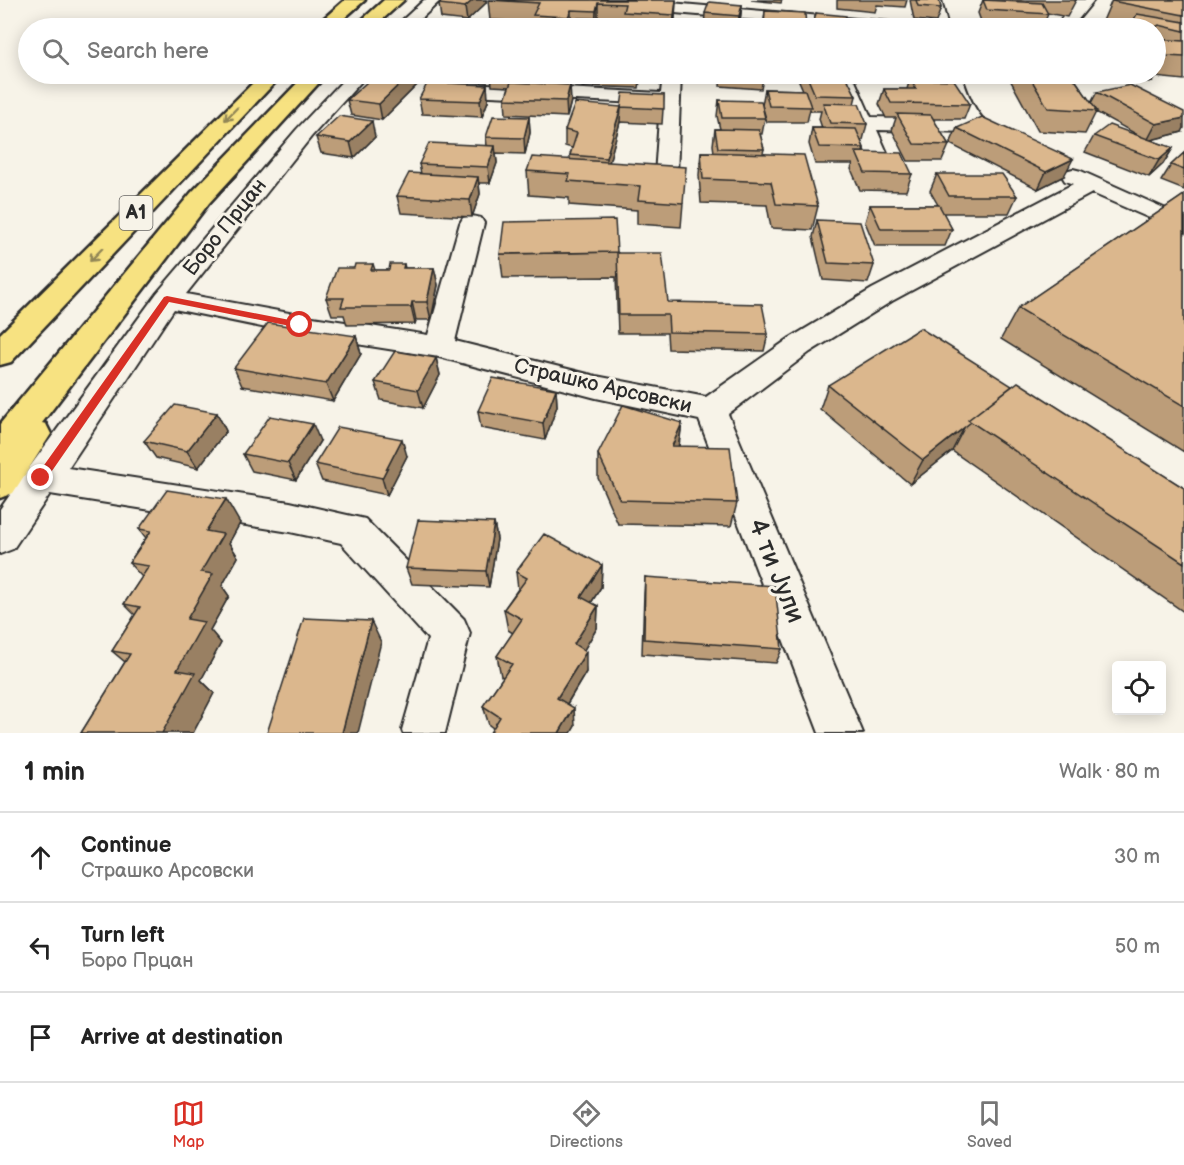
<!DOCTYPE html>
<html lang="en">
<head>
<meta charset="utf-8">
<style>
  :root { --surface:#fff; --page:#f2f2f2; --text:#222; --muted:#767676; --line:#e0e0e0; --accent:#d93025 }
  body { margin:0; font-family:"Balsamiq Sans",sans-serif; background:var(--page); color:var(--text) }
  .controls { position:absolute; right:18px; bottom:18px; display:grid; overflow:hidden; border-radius:6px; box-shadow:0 3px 15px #0003 }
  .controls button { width:54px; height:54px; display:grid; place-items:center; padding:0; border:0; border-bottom:2px solid var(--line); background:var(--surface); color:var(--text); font:30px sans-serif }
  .stop { position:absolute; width:18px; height:18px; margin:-14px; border:4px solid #d93025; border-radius:50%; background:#fff }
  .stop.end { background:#d93025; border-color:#fff; box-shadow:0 2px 6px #0008 }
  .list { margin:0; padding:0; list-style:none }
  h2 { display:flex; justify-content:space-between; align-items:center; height:78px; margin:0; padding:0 24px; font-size:26px }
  h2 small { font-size:20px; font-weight:400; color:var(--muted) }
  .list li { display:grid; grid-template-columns:39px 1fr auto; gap:18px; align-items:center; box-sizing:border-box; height:90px; padding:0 24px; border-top:2px solid var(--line) }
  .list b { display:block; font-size:22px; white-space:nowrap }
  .list p { margin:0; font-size:20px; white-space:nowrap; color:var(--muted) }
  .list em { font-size:20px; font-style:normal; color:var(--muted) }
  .icon { flex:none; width:33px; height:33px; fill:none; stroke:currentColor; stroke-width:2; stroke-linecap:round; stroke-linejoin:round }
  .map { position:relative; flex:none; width:1184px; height:733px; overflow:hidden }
  .search { position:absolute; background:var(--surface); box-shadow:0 3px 15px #0003; left:18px; right:18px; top:18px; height:66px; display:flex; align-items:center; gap:15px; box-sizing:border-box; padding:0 21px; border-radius:33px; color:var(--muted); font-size:22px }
  .sheet { height:348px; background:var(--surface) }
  nav { display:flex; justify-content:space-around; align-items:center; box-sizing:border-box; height:84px; border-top:2px solid var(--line); background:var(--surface); font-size:16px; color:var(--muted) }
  nav a { display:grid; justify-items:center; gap:3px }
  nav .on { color:var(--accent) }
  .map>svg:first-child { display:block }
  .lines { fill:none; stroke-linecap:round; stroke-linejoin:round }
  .minor-casing { stroke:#2b2b2b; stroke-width:4 }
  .motorway-casing { stroke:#2b2b2b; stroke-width:5 }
  .minor { fill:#f7f3e8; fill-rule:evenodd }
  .motorway { fill:#f7e281; fill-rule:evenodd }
  .wall { fill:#bc9d79; stroke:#2b2b2b; stroke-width:1.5 }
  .shaded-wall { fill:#998063; stroke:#2b2b2b; stroke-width:1.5 }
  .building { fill:#dbb78d; stroke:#2b2b2b; stroke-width:1.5 }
  .oneway { stroke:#918656 }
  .route { fill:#d93025 }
  .labels { text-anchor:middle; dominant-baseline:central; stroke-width:6; stroke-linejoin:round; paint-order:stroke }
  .shield { fill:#f7f3e8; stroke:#686764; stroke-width:1.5 }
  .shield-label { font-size:20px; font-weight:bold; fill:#2b2b2b }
  .street-label { font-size:21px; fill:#2b2b2b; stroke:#f7f3e8 }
  .near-street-label { font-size:26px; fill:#2b2b2b; stroke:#f7f3e8 }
</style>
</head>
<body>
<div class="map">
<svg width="1184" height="733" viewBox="0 0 1184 733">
  <rect width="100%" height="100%" fill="#f7f3e8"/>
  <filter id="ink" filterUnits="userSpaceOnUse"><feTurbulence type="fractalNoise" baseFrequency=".0167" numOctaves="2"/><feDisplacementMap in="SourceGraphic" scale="12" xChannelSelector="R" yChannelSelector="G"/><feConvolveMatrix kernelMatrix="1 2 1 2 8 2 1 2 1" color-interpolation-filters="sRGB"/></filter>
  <g filter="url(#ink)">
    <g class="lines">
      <g class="minor-casing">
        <path id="minor" d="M424,0H441L411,28H394Z
          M573,0H636L902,23L908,24L910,28H850L581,5Z
          M925,0H941L948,28H932Z
          M1077,0H1094L1071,28H1054Z
          M349,74H368L311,137L186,294L300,315L428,335L460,223L463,218L472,216L481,218L484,223L455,341L596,376L706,397L790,338L872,289L1073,184L1065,181L1062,176L1065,171L1073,169L1081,171L1184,217V233L1092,193L892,301L810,352L728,414L863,733H819L699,420L596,398L439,357L300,335L174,309L68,468L290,502L365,519L464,619L470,633L445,733H403L402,730L428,639L341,543L290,532L50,494L13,549L0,554V509L29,468L157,293L297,129Z
          M663,74H681L677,175L674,180L666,182L658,180L655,175L660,104L448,94L441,92L438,88L441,84L448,82L661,93Z
          M834,74H852L871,117L961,119L950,98L943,74H961C968,94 974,114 992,127C1000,133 1010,136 1016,144L1013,149L1005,150L997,149L973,132L877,130L889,157L886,162L878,164L870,162Z"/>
      </g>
      <g class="motorway-casing">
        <path id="motorway" d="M345,0H365L333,28H313Z
          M384,0H404L373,28H353Z
          M262,74H283L11,362L0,365V334Z
          M306,74H327L209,203L42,423L46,424L51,434L13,493L0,498V424L191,193Z"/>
      </g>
      <use href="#minor" class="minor"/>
      <use href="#motorway" class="motorway"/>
    </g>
    <path class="wall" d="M443,0H486V3L467,21L441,18L439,4Z
      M488,0H676L674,28H533V22L490,20Z
      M751,0H782L781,3Z
      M837,0H907L905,7L877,5L875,12L837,8Z
      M910,0H939L941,8L936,22L914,20Z
      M983,0H1076L1067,17L1047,13L1048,14L1042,28L982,24L978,13Z
      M1112,0H1184V80L1155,77L1152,82L1120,80L1116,74H1155V28H1129L1130,27L1103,21Z
      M742,5L740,22L750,24L749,28H704L705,13Z
      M765,11L806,28H763Z
      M816,13L844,28H812Z
      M491,74H565L563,85L571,101L567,117L506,114L505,99L509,87L492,86Z
      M582,74H641L639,88L582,86Z
      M721,74H764L761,89L720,86Z
      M796,74H845L856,96L854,104L867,124L863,140H861L864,148L863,152L912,174L906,191L860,190L851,169L853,164H815L809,144L812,128H822L819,119L821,111H811L810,109L807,122H767L762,105L765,89L803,90Z
      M1007,74H1080L1079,76L1072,75L1091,103L1097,92L1182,132L1150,140L1173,148L1163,164L1149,177L1085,152L1094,136L1138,135L1096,112L1085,134L1038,131Z
      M424,78L382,120L351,115L347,100Z
      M910,79L970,104L964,119H933L949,145L942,161H908L892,130L896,118H886L879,104L884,89H907Z
      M487,85L488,101L482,117L422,114L419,99Z
      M664,95L662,124L620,122L609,162L683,203L681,227L637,224V210L569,205V198L529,195L527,171L570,159V155L572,148L565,146V130L621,107Z
      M719,100L765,118L762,134H760L764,149L763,153L818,206L812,230L771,228L767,205L701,203L699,175L701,152H714L713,145L715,129H720L717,116Z
      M529,117L530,133L525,154L496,153L497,163L490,183H479L480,194L472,217L401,213L397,196L421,174L419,164L487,146L486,137Z
      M957,128L1064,176L1038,189L950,144Z
      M316,137H375L354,158L321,153Z
      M1184,153V190L1161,181L1171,165Z
      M937,174L1017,196L1009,213H943L952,229L945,246H875L865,222L870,205H938L930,191Z
      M1184,195V452L1001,339L1018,308Z
      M817,220L874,265L868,283L823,280L813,237Z
      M617,252L668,302L768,334L764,351L668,349L667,333H618L616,277L503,278L500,254Z
      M373,264L375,270H389L404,264L405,268H434L438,285L431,320H416L415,324L347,325L344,315H332L326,298L354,268Z
      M356,336L361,354L333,401L242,386L234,368Z
      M436,358L440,375L423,408L381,400L375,382Z
      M828,385L1012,386L1184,488V612L952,451L910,484L820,409Z
      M556,389L557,406L545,440L481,428L478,411Z
      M217,413L226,431L198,468L156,458L144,441Z
      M682,423L679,446L737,503L731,526L618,524L598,478V454Z
      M320,441L296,480L252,471L243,454Z
      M407,456L387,495L322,481L315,464Z
      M240,523L229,543L238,557L222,586L229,596L210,630L221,643L201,680L214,693L193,733H81L125,662L112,651L135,615L124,604L142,577L129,563L146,538L139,529Z
      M494,523L497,539L489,587L412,584L406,568Z
      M602,565L601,587L591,603L598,606L597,628L583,651L586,672L567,704L575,726L571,733H490L493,728L489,725L483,706L503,677L501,676L497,656L513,633L508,630L504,609L518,589L516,572Z
      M645,577L782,649L776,663L642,654L644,593Z"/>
    <path class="shaded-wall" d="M473,0H486V3L467,21L465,7Z
      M676,0L675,19L673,28L674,15Z
      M598,3V23L595,28L596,11Z
      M742,5L740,20L738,28L739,16Z
      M571,10V28H568V17Z
      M410,74H423L424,78L382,120L379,104Z
      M561,74H565L562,88Z
      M487,85L488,101L482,117L480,101Z
      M570,85L571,101L567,117L566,101Z
      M621,107L620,122L606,174V158Z
      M529,117L530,133L525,154L524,138Z
      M1184,118V128L1182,132L1147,141L1156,124Z
      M372,121L375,137L354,158L350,142Z
      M495,146L497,163L490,183L488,167Z
      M1173,148L1163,164L1149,177L1159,160Z
      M1073,159L1064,176L1038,189L1046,172Z
      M478,177L480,194L472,217L470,200Z
      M434,268L438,285L431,320L427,302Z
      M412,302L416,320L415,324L411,307Z
      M356,336L361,354L333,401L326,384Z
      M436,358L440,375L423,408L418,390Z
      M556,389L557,406L545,440L543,423Z
      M217,413L226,431L198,468L187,451Z
      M682,423L678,448L672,446Z
      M313,424L320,441L296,480L288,463Z
      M964,428L952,451L910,484L923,460Z
      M402,439L407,456L387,495L382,478Z
      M226,499L240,523L229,543L238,557L222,586L229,596L210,630L221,643L201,680L214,693L193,733H162L177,670L187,619L201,572L206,531Z
      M494,523L497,539L489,587L486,571Z
      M602,565L601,587L581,619V597Z
      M598,606L597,628L575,665L574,644Z
      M371,621L381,642L358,733H342Z
      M586,652V672L559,717L557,698Z
      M574,708L575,726L571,733H559Z"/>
    <path class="building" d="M443,0H473L465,7L439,4Z
      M489,0H676L674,15L623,12L625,4L598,3L596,11L571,10L568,17L533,15L539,3Z
      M916,0H939L941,8L918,6Z
      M983,0L1042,3L1048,14L987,10Z
      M1113,0H1184V15L1112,1Z
      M709,2L742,5L739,16L705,13Z
      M765,11L805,13L806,28H764Z
      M816,13L846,16L844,28L813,26Z
      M1137,14L1184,22V31L1159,25L1154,28H1141L1130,26Z
      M578,18L625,19L623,28H533L534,25L575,26Z
      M866,19L897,22V28H865Z
      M720,20L750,23L748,28H716Z
      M478,22L506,26L504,28H472Z
      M428,26L448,28H425Z
      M1157,39L1184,41V57L1167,56Z
      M1155,61L1160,67H1155Z
      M376,74H410L379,104L347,100Z
      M806,74H845L856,96L815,95Z
      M1028,74H1071L1097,111L1048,108Z
      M910,79L954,80L970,104L891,103L884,89H916Z
      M428,82L487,85L480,101L419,99Z
      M511,82L570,85L566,101L505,99Z
      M1130,85L1184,112V118L1156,124L1097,92Z
      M765,89L805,90L811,107L769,106Z
      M623,93L664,95V109L621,107L606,158L570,155L577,133L565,130L575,103L621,107Z
      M719,100L761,101L765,118H722Z
      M823,103L859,104L867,124L830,123Z
      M897,114L931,115L949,145L914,144Z
      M339,116L372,121L350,142L316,137Z
      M493,116L529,117L524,138L486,137Z
      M982,117L1073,159L1046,172L957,128Z
      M1109,125L1173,148L1159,160L1094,136Z
      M812,128L856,129L864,148L819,147Z
      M715,129L759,130L764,149L718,148Z
      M429,143L495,146L488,167L419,164Z
      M701,152L804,155L818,206L776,204L771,182L703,179Z
      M856,152L902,153L912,174L865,173Z
      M1184,153V170L1171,165Z
      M532,157L686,167L683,203L638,200L640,186L568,181L570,174L527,171Z
      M409,173L478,177L470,200L397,196Z
      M937,174H1002L1017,196H949Z
      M1184,195V406L1018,308Z
      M870,205H939L952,229H881Z
      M615,220L617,252L500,254L504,222Z
      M817,220L860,222L874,265L828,263Z
      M617,253H662L668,302L762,304L768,334L669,332L668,315H619Z
      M355,264H373L371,270H389L390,264H404L403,268H434L427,302H412L411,307H341L344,298H326L337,268H354Z
      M268,323L356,336L326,384L234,368Z
      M920,328L1012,386L968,420L971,422L923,460L828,385Z
      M395,351L436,358L418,390L375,382Z
      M493,378L556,389L543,423L478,411Z
      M1018,382L1184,488V563L968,420Z
      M175,405L217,413L187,451L144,441Z
      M623,405L682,423L672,446L730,447L737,503L620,500L598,454Z
      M270,416L313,424L288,463L243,454Z
      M338,427L402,439L382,478L315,464Z
      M167,490L226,499L206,531L223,534L201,572L213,574L187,619L204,622L177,670L195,673L162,733H81L130,654L112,651L140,607L124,604L149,566L129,563L151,531L139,529Z
      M418,520L494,523L486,571L406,568Z
      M544,534L602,565L581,597L598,606L574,644L586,652L557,698L574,708L559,733H490L500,717L483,706L512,664L497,656L522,619L504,609L527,578L516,572Z
      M645,577L775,586L782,649L644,639Z
      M304,618L371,621L342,733H267Z"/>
    <defs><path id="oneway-shaft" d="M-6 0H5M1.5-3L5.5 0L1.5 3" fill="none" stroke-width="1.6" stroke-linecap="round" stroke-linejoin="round" transform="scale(1.5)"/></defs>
    <g class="oneway">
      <use href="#oneway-shaft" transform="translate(231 114) rotate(134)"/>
      <use href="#oneway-shaft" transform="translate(96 255) rotate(134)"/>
    </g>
  </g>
  <path class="route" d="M167,296L300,322L305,325L300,328L169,302L45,481H37V475L164,297Z"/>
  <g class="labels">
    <rect class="shield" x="119.5" y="196" width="33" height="34" rx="4.5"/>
    <g class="shield-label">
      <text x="136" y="213">A1</text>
    </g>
    <g class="street-label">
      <text transform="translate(225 227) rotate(-51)">Боро Прцан</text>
      <text transform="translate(603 386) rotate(13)">Страшко Арсовски</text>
    </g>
    <g class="near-street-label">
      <text transform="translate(776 571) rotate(68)">4 ти Јули</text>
    </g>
  </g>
</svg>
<div class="controls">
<button><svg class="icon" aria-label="locate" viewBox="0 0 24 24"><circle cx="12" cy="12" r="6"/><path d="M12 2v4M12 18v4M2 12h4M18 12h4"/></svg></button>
</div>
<div class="stop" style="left:300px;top:325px"></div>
<div class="stop end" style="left:41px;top:478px"></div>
<div class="search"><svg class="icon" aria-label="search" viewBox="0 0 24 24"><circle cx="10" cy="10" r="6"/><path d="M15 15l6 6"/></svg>Search here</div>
</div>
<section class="sheet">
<h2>1 min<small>Walk · 80 m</small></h2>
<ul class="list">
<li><svg class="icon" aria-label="ahead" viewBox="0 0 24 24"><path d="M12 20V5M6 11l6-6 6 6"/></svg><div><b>Continue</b><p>Страшко Арсовски</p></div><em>30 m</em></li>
<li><svg class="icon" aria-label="left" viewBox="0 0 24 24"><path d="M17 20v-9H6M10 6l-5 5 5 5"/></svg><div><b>Turn left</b><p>Боро Прцан</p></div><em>50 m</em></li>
<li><svg class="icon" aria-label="arrive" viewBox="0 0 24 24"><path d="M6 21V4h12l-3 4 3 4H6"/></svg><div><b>Arrive at destination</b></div></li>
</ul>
</section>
<nav>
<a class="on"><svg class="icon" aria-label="map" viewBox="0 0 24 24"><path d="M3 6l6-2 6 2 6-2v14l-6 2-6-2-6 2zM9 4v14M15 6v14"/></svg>Map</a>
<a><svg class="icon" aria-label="directions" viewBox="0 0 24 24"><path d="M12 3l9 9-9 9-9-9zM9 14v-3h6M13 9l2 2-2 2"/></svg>Directions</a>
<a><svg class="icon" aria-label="saved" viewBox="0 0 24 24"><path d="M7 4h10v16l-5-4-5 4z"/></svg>Saved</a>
</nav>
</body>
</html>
